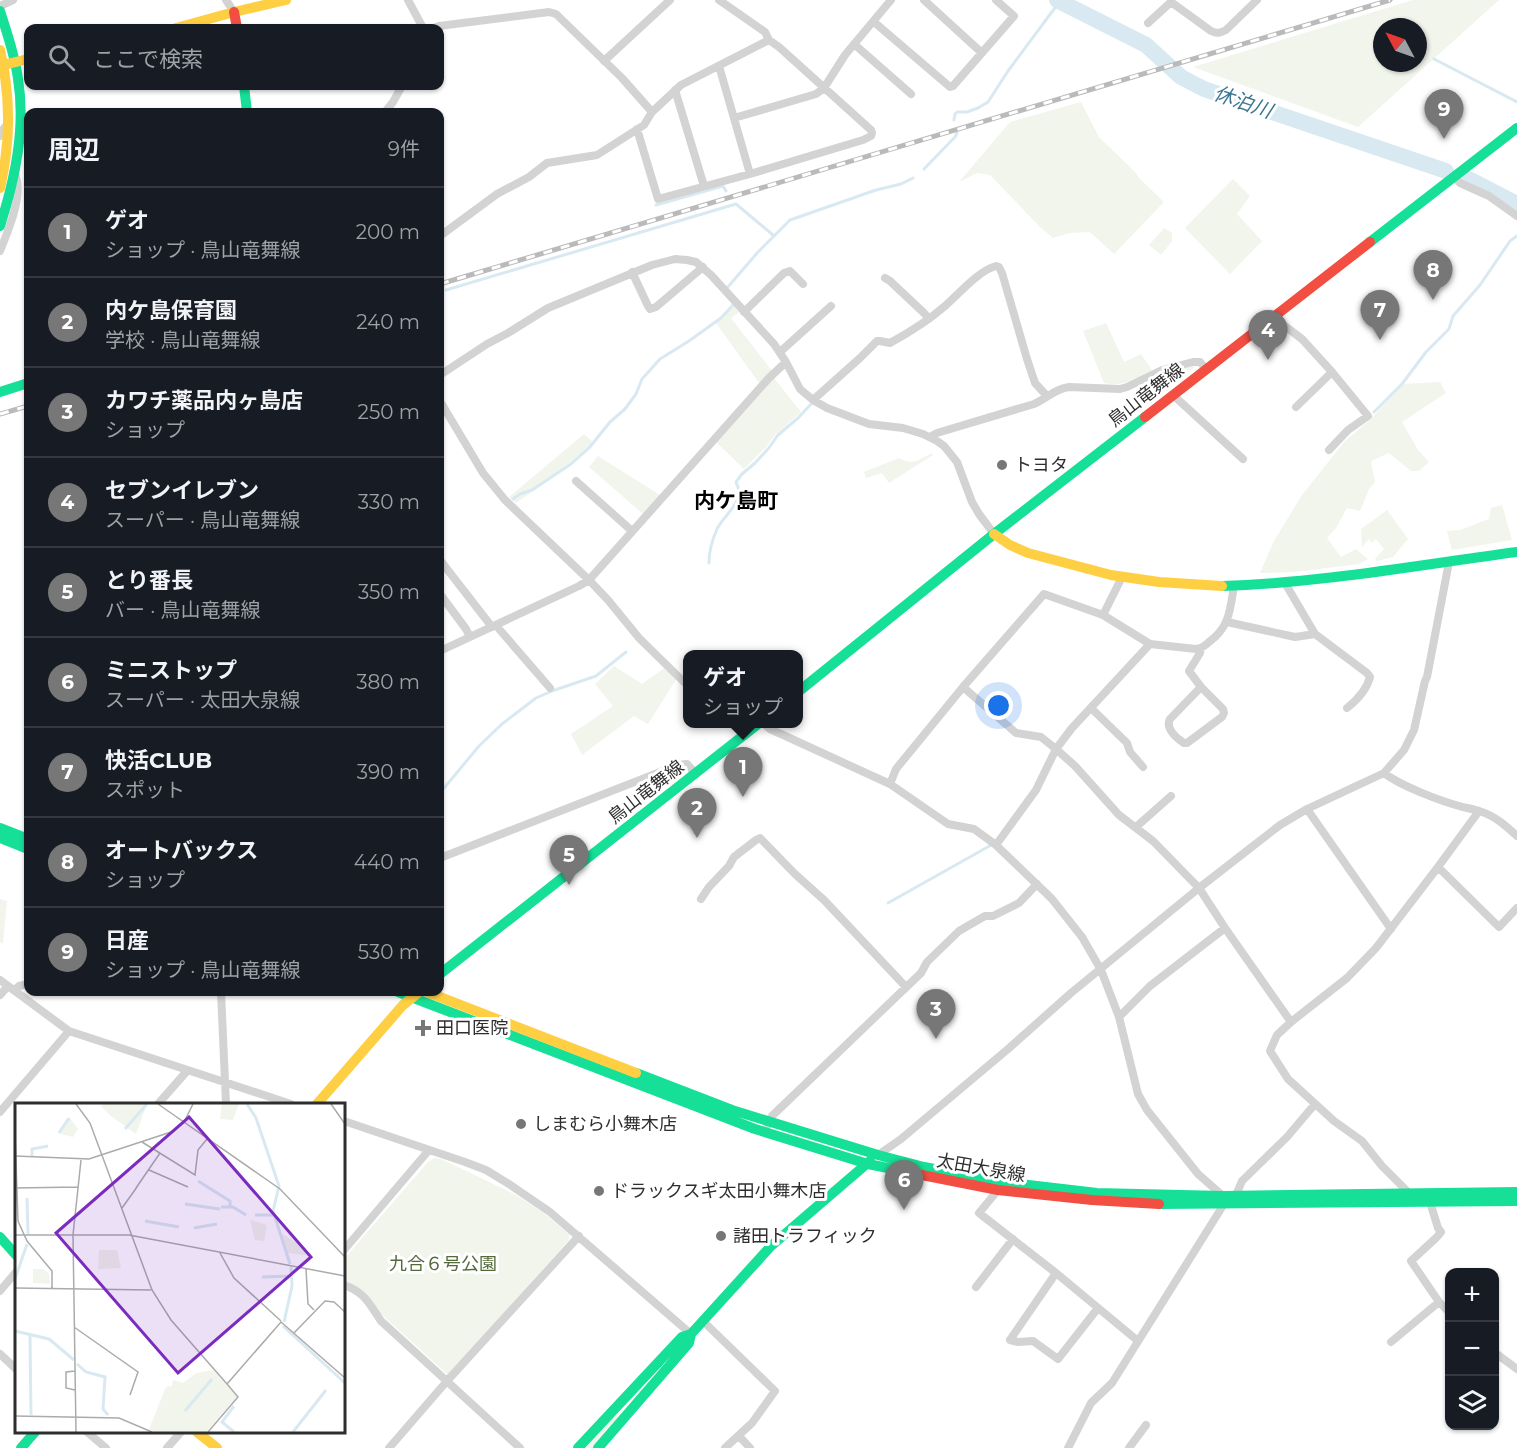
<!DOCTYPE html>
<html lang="ja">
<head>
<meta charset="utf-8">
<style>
  :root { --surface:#171b24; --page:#242831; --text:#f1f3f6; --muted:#9ea1a6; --line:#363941; --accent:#777 }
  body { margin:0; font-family:Montserrat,"Noto Sans JP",sans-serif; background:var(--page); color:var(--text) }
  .controls { position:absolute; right:18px; bottom:18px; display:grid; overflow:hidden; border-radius:12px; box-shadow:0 2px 4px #0004 }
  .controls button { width:54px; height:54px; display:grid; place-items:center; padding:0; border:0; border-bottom:2px solid var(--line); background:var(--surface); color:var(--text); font:30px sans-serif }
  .compass { position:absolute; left:1373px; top:18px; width:54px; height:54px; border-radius:50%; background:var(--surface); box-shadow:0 2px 4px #0004; rotate:311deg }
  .you { position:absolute; left:999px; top:706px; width:21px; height:21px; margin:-15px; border:4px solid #fff; border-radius:50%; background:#1a73e8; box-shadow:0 0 0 9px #1a73e833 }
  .badge { display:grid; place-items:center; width:39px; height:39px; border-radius:50%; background:var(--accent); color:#fff; font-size:20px; font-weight:700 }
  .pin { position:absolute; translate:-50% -50px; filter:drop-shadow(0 2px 3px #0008) }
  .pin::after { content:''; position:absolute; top:32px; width:21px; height:18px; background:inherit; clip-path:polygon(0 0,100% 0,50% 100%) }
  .popup { position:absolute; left:683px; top:650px; width:120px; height:78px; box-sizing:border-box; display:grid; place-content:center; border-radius:12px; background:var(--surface); filter:drop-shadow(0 2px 4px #0005); font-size:20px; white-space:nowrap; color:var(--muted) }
  .popup b { font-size:22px; color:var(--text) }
  .popup::after { content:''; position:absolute; left:50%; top:100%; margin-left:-12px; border:12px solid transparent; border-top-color:var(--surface) }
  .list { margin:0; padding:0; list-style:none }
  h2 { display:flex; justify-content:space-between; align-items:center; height:78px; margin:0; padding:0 24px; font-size:26px }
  h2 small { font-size:20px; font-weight:400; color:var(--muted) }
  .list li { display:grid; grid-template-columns:39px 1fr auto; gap:18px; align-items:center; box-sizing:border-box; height:90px; padding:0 24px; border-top:2px solid var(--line) }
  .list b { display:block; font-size:22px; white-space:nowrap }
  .list p { margin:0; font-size:20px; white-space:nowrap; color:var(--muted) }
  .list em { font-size:20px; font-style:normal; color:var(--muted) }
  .icon { flex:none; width:33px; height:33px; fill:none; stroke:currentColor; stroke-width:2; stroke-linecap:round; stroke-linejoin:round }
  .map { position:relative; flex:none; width:1517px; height:1448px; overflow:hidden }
  .search { position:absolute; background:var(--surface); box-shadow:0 2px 4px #0004; left:24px; top:24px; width:420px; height:66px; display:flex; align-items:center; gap:15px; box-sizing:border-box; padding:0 21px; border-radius:12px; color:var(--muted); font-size:22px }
  .panel { position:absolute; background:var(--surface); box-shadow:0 2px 4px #0004; left:24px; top:108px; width:420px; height:888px; border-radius:12px }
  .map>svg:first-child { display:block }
  .green { fill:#f1f5ec; fill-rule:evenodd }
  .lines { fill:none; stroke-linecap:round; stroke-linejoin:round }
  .stream { stroke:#d8e9f2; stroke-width:3 }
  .river { stroke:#d8e9f2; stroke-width:16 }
  .street { stroke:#d3d3d3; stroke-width:8 }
  .fast { stroke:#16e098; stroke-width:10 }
  .slow { stroke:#ffcf43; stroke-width:10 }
  .jam { stroke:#f24e42; stroke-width:10 }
  .rail-casing { stroke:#bababa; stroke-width:5 }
  .rail { stroke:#fff; stroke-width:3; stroke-dasharray:9; stroke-linecap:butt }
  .poi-dot { fill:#777; stroke:#fff; stroke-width:2 }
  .labels { text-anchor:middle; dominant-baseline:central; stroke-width:6; stroke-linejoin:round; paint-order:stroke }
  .street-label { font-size:18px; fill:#2e2e2e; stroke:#fff }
  .poi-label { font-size:18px; fill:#2e2e2e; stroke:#fff; text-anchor:start }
  .park-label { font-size:18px; fill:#546a3b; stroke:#fff }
  .water-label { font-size:20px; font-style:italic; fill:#3c7691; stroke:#fff }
  .quarter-label { font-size:21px; font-weight:bold; fill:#000; stroke:#fff }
  .inset-river { fill:none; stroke:#d8e9f2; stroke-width:3 }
  .inset-road { fill:none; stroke:#ababab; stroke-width:1.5 }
  .view { fill:#7b2cbf; fill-opacity:0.15; stroke:#7b2cbf; stroke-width:3 }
  .inset-edge { fill:none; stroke:#2e2e2e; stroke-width:3 }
</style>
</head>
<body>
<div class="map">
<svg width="1517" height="1448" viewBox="0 0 1517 1448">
  <rect width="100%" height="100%" fill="#fff"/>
  <path class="green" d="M1413,0H1499L1358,127L1193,67ZM1382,27H1418V63H1382Z
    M1081,102L1099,137L1136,173L1139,178L1164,202L1114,254L1090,232L1069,233L1053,238L1040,227L990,175L977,173L959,182L1010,122Z
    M1233,179L1250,196L1237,214L1262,241L1230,274L1185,228Z
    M1164,228L1172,233V241L1161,255L1149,245Z
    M734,306L739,312L731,318L772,371L759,383L716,323Z
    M1106,323L1124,362L1141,354L1152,370C1136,378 1122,388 1104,383L1083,331Z
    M1196,366L1149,402L1136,388C1157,377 1172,369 1196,366Z
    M774,378L801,412L775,435L766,447L744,469L716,442Z
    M1440,382L1446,393L1402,422L1418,450L1429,462L1419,471H1411L1389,453L1371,461L1375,482L1369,489L1360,511L1347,508L1336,528L1327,538L1341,557L1356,549L1368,559L1359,564L1295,572L1260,573L1274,541L1302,495L1345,441L1369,421L1403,384Z
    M584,434L594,443L546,482L516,503L509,497Z
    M932,453L933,455L889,483L882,473L866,478L864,472L899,458C913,466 918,460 932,453Z
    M598,456L660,495L643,514L589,467Z
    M1502,505L1512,540L1452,550L1447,531L1460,530L1489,519L1491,508Z
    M1387,510L1408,539L1393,557L1377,561L1375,559L1384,549L1376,539L1372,543L1369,539L1362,547L1361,529Z
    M614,666L642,684L666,667L677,678L648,724L634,716L582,755L571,734L613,706L595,684Z
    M0,899L7,901L3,944L0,942Z
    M434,1158L441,1159L516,1195L541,1211L569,1234V1240L448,1375L344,1280V1259L428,1162Z
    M617,1412L621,1414L593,1448H582Z"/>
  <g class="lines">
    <path class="stream" d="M1434,59L1517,102
      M954,120L955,114L957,112H967L978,108L988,102L1008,71L1060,1
      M924,169L955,137L957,133
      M656,205L723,186L726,191
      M727,288L758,252L790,220L876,190L901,184L913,178
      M446,290L736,204L773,235
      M1374,412L1402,384L1426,352L1449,329L1453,316L1480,285L1510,241L1517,236
      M513,499L520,494L532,490L571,464L589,448L610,422L625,409L636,394L642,379L660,359L689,341L721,318L733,305
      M709,563C709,551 712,540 717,529C725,513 746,502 736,482L742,474L755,463L768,449L778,435L798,418L812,403
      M440,793L479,746L502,724L536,698L552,691L596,676L626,652
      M888,903L993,844"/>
    <path class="river" d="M1057,0L1146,45L1181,77L1204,89L1446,171
      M1469,179L1517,204"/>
    <path class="street" d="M226,0L234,12
      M408,0L423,28
      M924,0L982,53
      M0,6L13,0
      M874,22L950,87L953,86L1014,16L996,0
      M1148,23L1171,2L1211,31C1217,34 1220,33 1226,30L1257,0
      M434,28L439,26L549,12L556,14L622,78L652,112
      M854,44L911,94
      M604,61L670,0
      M719,66L750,174
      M675,90L704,186
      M385,112L393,102L402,86
      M734,118L816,94L824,88L845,55L891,0
      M637,129L658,199L750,174L863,140L871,136L872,133L871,130L779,47L769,40L765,32L719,0
      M0,136L4,128L9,123
      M1454,177L1460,183L1489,196L1517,216
      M440,236L497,194L529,177L547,163L597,155L644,125L652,112L681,85L769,40
      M0,251C8,231 24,195 15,174
      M632,272L648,306L650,309L656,307L703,267
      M885,278L890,281L924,313L929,319
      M744,312L784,273L790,271L803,284
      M1273,317L1302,339L1332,372L1296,407
      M780,352L831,306
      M440,375L487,344L508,333L548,308L652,265L675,259L687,260L696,262L711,275L774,344L786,362L800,389L813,400L827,408L869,424L903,428L923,434L937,441L944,446L957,462L972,502L979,514L994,534
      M1173,395L1243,459
      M813,400L860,358L877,341H880L890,343C910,332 928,321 945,306C959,294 978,271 996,266L999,267L1002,273L1027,359L1035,383L1047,396
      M440,401L483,473L505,500L589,580L608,600L639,638L688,686
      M930,437L937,433L1034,404C1048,398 1054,389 1069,387L1120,389L1127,387L1162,370L1193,362H1200L1206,369
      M1329,450L1348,430L1368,416L1332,372
      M576,481L632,531
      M440,560L492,627
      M440,594L466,629L470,637
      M1103,615L1150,644
      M1227,622L1295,637L1315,634L1285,583
      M497,625L499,629L550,688
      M1315,634L1367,673L1370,677C1367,689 1357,700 1347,708
      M1201,648L1200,653L1189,671L1201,687L1223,709L1224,713L1222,717L1187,743H1184C1176,738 1165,728 1170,719L1201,687
      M440,651L579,586L589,580L769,378L786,362
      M963,687L1016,733L1041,737L1056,749L1075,766L1119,815L1153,841L1199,888L1225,928L1291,1022
      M1091,708L1127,743L1130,752L1143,767
      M736,724L748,731
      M764,724L770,729L890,784L948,824L974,829L996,845L1052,899L1082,937L1101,970L1119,1017L1138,1094L1147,1110L1198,1174L1223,1196
      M1384,773C1401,786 1438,800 1459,806C1466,808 1474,809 1482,812C1495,816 1507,827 1517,836
      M890,784L896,769L963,687L1044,594L1103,615L1122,577
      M1307,809L1391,929
      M1136,827L1171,796
      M996,845L1036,790L1056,749L1072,728L1150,644L1196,649C1202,648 1205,646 1209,642C1230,627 1230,609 1234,586
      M440,858L678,765L687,764L696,774
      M1438,867L1499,927L1517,908
      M701,899L709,887L729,866L734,857L756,840L760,838L795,874L824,900L906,987
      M0,980L69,1031L291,1104
      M14,990L19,986L28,984
      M221,992L226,1104
      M0,995L8,986
      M1119,1017L1150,986L1225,928
      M158,1104L187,1071
      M0,1112L69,1031
      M344,1121L465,1162L486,1170L509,1184L550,1212L691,1334
      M768,1125L772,1116L921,973L927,962L959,931L985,916H993L1019,903L1037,884
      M878,1155L901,1139L1008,1049L1071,993L1199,888L1280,825L1307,809L1384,773L1404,750L1414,730L1425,681L1427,677L1449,562
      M998,1190L979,1213L1056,1273L1138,1341
      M1409,1193L1382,1166L1362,1141L1334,1121L1288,1079L1270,1051L1277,1035L1291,1022L1347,978L1376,948L1438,867L1479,811
      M1236,1195L1242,1181L1287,1137L1315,1104
      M1428,1199L1430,1202L1438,1228L1441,1232L1437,1237L1411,1261L1439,1302L1450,1313
      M344,1250L429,1150
      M1056,1273L1010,1340L1018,1342L1033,1341L1058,1359L1098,1308
      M344,1285C364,1292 369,1303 381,1321L520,1448
      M976,1287L1013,1239
      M0,1291L16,1272
      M703,1321L775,1391L752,1423L725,1448
      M1391,1342L1439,1302
      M1494,1352L1517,1369
      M0,1354L16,1369
      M87,1432L106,1448
      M739,1436L750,1448
      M167,1448L181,1432
      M389,1448L447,1381L579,1236
      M1068,1448L1091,1403L1112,1383L1224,1204
      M1129,1448L1146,1425"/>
    <path class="fast" d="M0,11C7,33 15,55 18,79C26,128 15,179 0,226
      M244,86L247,112
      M1370,242L1517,128
      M0,392L28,383
      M1222,586C1321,583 1419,565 1517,552
      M798,692L994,534L1145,417
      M0,828L28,839
      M0,838L28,849
      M440,974L758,724
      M398,992L755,1129L868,1164L922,1175
      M636,1073L732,1110L878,1155L924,1167L1004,1182L1097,1193L1223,1196L1517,1192
      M1159,1204L1517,1201
      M0,1237L16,1255
      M21,1448L35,1432
      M578,1448L682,1337L691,1334
      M598,1448L689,1343L691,1334L771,1246L870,1161"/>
    <path class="slow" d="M176,28L234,12L286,0
      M0,50C11,97 11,141 0,188
      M0,66L28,59
      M994,534L1010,545L1028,553L1111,575L1159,582L1222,586
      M427,992L636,1073
      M317,1104L403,1005L419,992
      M197,1432L217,1448"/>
    <path class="jam" d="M234,12L237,28
      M1145,417L1370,242
      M922,1175L998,1190L1092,1200L1159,1204"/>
    <g class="rail-casing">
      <path id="rail" d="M440,284L1390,0
        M0,414L28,406"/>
    </g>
    <use href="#rail" class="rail"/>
  </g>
  <g class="poi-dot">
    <circle cx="1002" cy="465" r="6"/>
    <path d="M420 1019h6v6h6v6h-6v6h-6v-6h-6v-6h6z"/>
    <circle cx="521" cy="1124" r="6"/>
    <circle cx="599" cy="1191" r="6"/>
    <circle cx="721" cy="1236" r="6"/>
  </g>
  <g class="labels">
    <g class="street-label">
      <text transform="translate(1146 395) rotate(-38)">鳥山竜舞線</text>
      <text transform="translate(646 792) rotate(-38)">鳥山竜舞線</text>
      <text transform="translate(981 1168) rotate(10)">太田大泉線</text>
    </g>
    <g class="poi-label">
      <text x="1014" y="465">トヨタ</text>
      <text x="436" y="1028">田口医院</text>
      <text x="533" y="1124">しまむら小舞木店</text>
      <text x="611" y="1191">ドラックスギ太田小舞木店</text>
      <text x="733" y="1236">諸田トラフィック</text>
    </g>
    <g class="park-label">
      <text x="443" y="1264">九合６号公園</text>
    </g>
    <g class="water-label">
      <text transform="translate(1243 102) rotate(19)">休泊川</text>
    </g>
    <g class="quarter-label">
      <text x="736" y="500">内ケ島町</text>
    </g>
  </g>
  <g transform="translate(15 1103)">
    <rect width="330" height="330" fill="#fff"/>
    <path d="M89,1H132L121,31L96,13L86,3ZM207,1H224L218,17L205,16ZM55,15L63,26L58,34L43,30ZM235,117L252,122L249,138L240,137ZM264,129L288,144L298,153L272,150ZM84,147H102L106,165L83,166ZM18,166H28L34,171L35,181L18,180ZM198,267L222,294L191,329H140L134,326L151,284L157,283L158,277L168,280L181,270Z" fill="#f1f5ec"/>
    <path class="inset-river" d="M232,1L241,15L264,83L258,108L275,161M110,26L132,1M44,30L54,15M17,53V46L33,43M183,78L215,98V104M12,95L13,131M170,101L205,106M206,104H218L231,112M240,112H259M130,118L164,124M179,125L202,121M247,174L276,173M0,176L12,141M269,219L277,183L276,164M268,223L330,280M0,228L34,236L59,257M15,233L16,312M62,261L71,269L90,274L88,306L93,312M170,308L197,276M219,329L207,319L219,303M278,329L311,287"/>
    <path class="inset-road" d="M61,1L75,20L137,187L156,217L212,281M143,1L265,86L330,154M316,1L330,21M0,29L3,118L12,138L37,168V185M127,39L180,72L183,47L192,36M0,53L74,56L159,28L169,19L178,1M134,67L173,84M0,85L63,84M121,85L145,50M107,105L122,84M0,132H114L330,173M205,150L219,175L266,218M291,166L293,201L299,207M0,185L136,187M59,224L123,269L115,292M279,230L310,198L319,199L330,209M60,268L51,269V285L60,287M212,281L266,219L330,275M0,313L104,315L137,329M61,329L58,132L66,57M193,329L223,294L212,281"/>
    <path class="view" d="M174,14L296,154L163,270L41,130Z"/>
    <rect width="330" height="330" class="inset-edge"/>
  </g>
</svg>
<div class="controls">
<button>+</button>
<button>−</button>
<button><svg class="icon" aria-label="layers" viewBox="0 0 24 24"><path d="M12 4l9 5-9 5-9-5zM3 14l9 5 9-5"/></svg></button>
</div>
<svg class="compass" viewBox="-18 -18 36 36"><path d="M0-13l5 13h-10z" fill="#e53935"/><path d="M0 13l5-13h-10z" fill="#9ea1a6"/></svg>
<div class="you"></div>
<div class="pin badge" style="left:743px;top:797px">1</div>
<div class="popup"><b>ゲオ</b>ショップ</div>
<div class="pin badge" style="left:697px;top:838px">2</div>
<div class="pin badge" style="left:936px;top:1039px">3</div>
<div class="pin badge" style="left:1268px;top:360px">4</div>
<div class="pin badge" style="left:569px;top:885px">5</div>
<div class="pin badge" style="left:904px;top:1210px">6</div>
<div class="pin badge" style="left:1380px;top:340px">7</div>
<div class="pin badge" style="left:1433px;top:300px">8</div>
<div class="pin badge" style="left:1444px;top:139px">9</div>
<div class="search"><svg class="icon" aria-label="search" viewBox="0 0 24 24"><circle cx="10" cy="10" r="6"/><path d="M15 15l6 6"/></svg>ここで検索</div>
<section class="panel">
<h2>周辺<small>9件</small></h2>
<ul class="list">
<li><span class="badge">1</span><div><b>ゲオ</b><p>ショップ · 鳥山竜舞線</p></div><em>200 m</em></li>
<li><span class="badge">2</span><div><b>内ケ島保育園</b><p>学校 · 鳥山竜舞線</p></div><em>240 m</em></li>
<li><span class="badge">3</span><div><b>カワチ薬品内ヶ島店</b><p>ショップ</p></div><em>250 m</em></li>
<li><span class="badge">4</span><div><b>セブンイレブン</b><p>スーパー · 鳥山竜舞線</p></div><em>330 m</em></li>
<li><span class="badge">5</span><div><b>とり番長</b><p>バー · 鳥山竜舞線</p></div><em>350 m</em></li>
<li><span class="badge">6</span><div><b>ミニストップ</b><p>スーパー · 太田大泉線</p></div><em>380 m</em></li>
<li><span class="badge">7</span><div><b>快活CLUB</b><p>スポット</p></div><em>390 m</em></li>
<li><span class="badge">8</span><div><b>オートバックス</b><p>ショップ</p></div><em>440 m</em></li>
<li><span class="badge">9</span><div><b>日産</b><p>ショップ · 鳥山竜舞線</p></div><em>530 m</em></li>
</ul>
</section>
</div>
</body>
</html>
